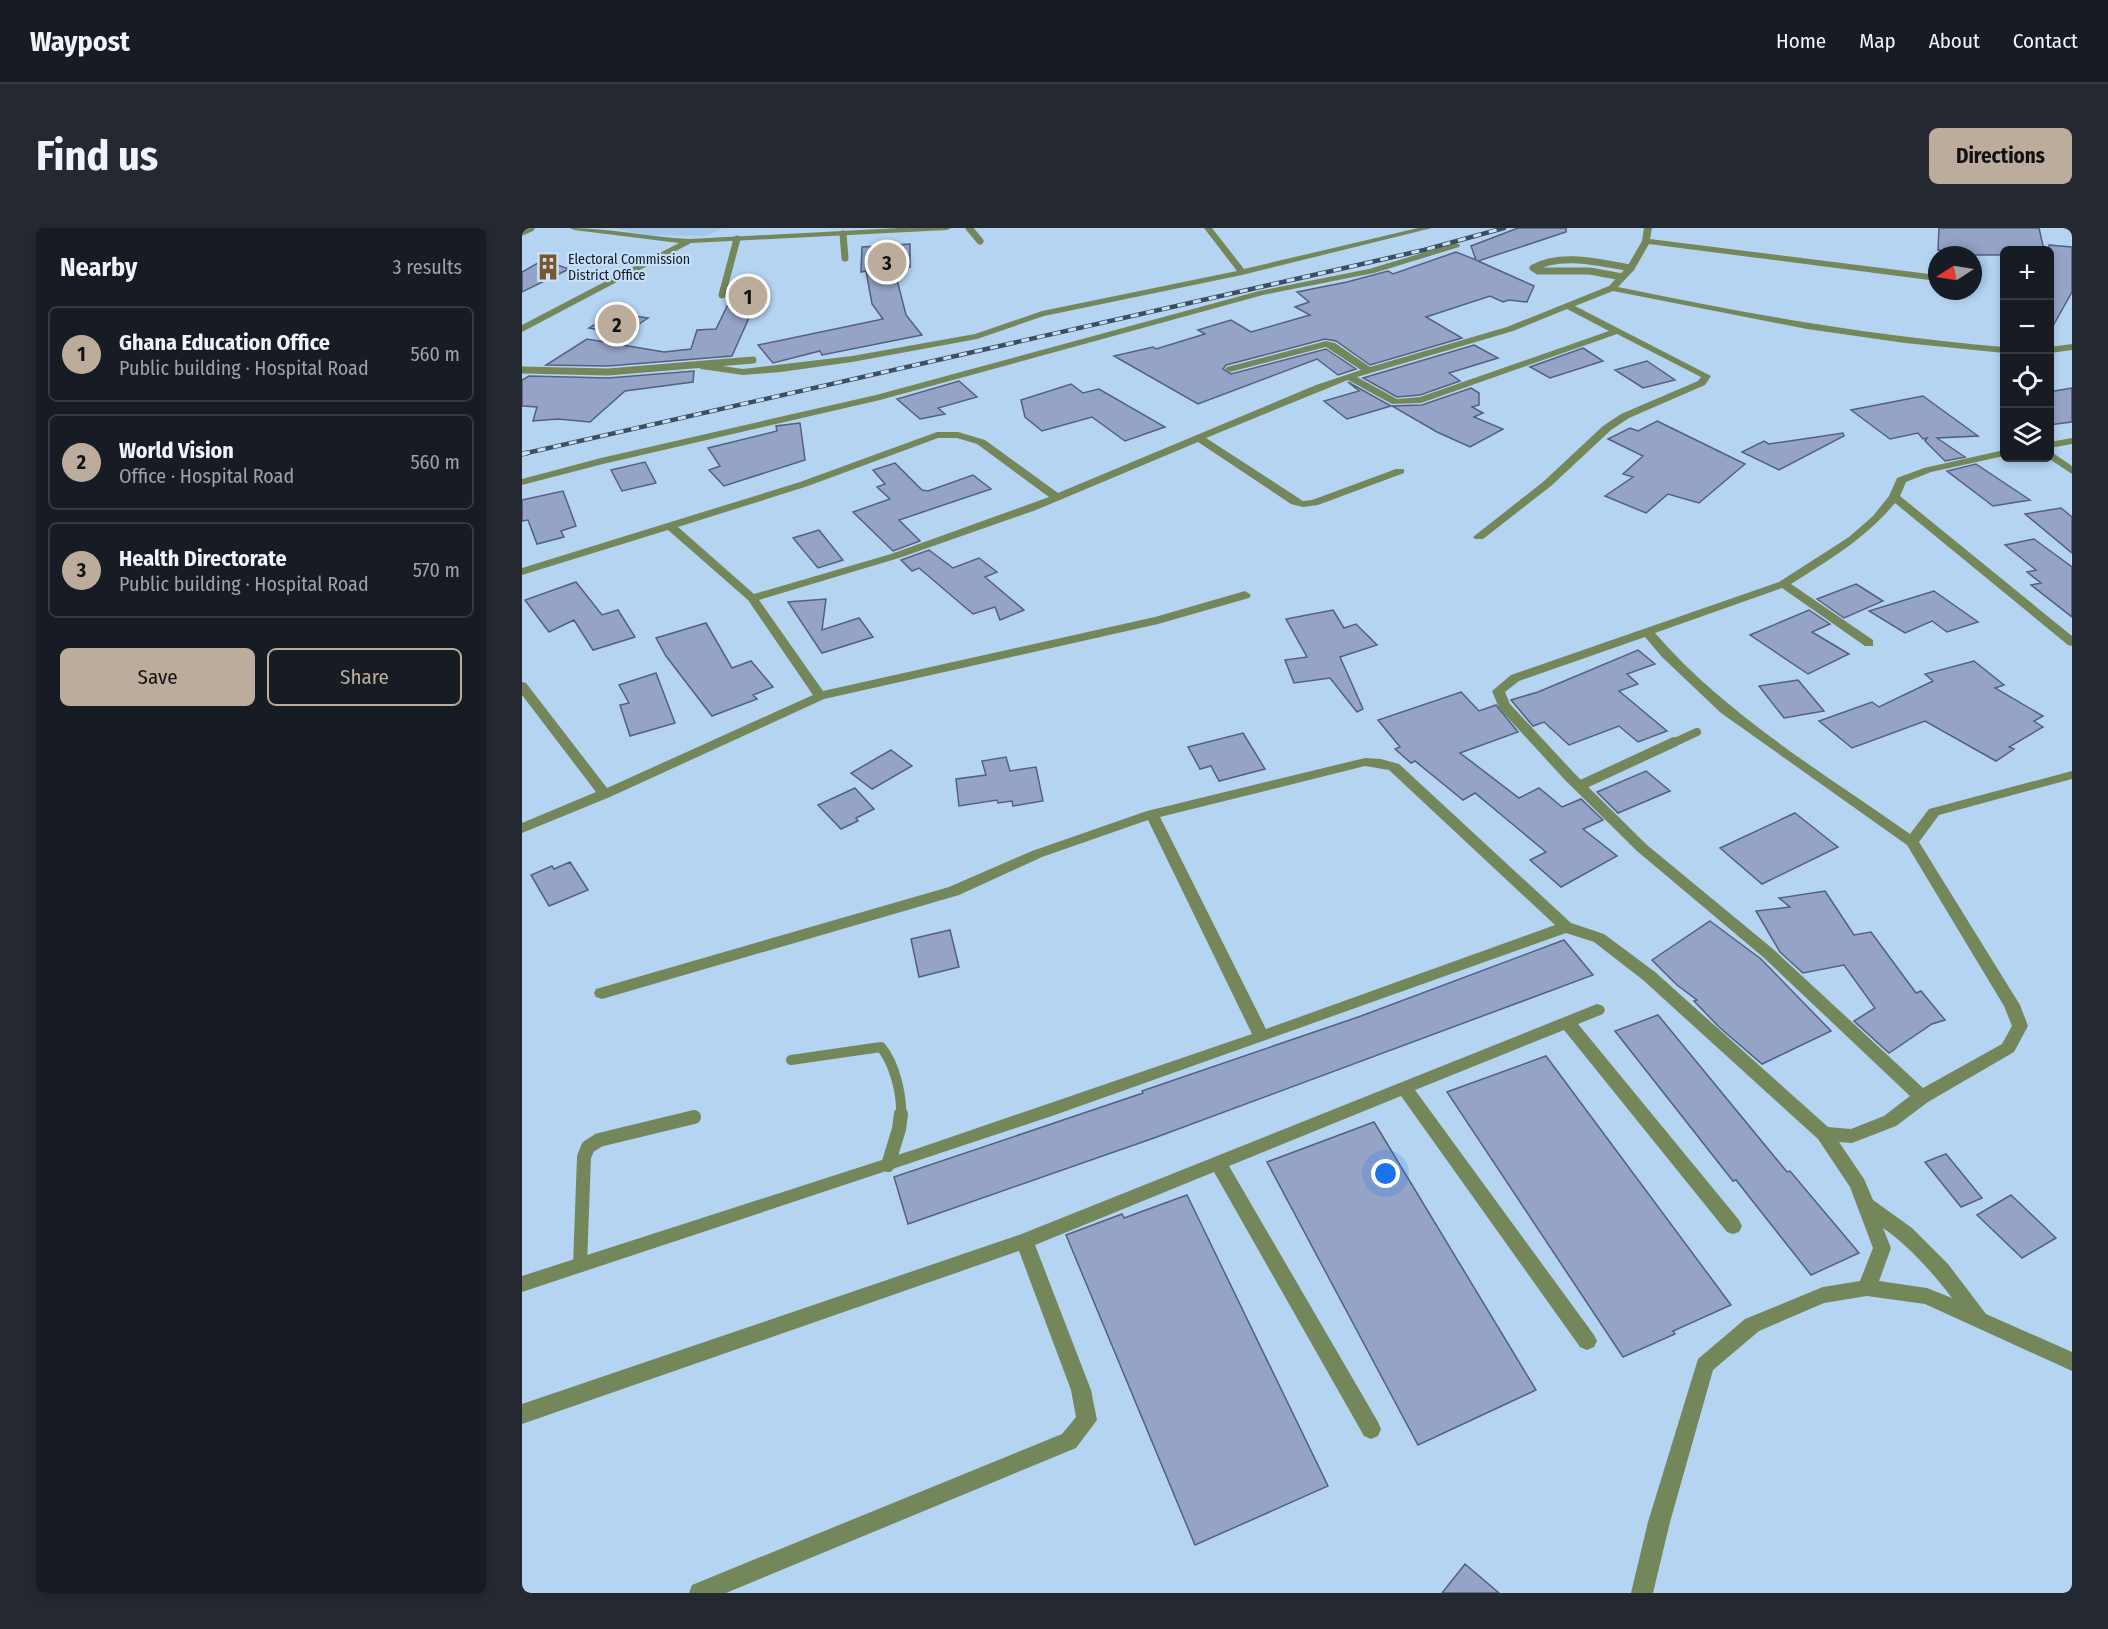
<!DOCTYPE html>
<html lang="en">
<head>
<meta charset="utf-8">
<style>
  :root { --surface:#171b24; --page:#242831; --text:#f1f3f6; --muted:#9ea1a6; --line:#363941; --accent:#bbac9c }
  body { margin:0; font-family:"Fira Sans Condensed",sans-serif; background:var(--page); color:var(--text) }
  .controls { position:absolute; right:18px; top:18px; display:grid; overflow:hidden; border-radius:9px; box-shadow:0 3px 9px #0003 }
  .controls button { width:54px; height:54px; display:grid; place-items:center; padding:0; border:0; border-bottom:2px solid var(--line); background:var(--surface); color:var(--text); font:30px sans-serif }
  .compass { position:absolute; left:1406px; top:18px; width:54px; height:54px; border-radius:50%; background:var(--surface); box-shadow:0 3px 9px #0003; rotate:258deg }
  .you { position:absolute; left:864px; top:946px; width:21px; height:21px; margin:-15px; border:4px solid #fff; border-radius:50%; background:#1a73e8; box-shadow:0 0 0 9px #1a73e833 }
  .badge { display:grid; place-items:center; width:39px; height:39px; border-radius:50%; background:var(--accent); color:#111; font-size:20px; font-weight:700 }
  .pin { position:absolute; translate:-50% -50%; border:3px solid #fff; box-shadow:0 2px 6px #0006 }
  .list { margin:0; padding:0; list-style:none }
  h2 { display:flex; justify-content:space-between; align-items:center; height:78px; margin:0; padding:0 24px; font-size:26px }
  h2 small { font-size:20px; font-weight:400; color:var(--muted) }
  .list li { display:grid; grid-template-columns:39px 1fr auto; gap:18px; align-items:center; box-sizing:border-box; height:96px; margin:0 12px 12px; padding:0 12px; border:2px solid var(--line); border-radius:9px }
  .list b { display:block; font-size:22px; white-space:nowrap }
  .list p { margin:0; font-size:20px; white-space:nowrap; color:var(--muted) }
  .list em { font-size:20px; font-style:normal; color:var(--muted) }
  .actions { display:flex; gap:12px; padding:18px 24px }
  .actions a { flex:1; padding:14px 0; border:2px solid var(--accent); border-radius:9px; text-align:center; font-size:21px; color:var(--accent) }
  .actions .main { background:var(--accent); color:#111 }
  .icon { flex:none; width:33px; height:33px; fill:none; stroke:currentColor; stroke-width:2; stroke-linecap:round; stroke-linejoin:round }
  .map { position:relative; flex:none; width:1550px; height:1365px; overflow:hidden; border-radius:9px }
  header { display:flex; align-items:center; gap:36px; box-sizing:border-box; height:84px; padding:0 30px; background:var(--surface); border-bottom:2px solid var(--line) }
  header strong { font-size:28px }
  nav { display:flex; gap:33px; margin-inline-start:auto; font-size:21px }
  .intro { display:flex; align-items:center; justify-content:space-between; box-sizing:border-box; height:144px; padding:0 36px }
  h1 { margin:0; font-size:42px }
  .button { padding:15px 27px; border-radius:9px; background:var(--accent); color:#111; font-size:21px; font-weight:700 }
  main { display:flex; gap:36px; padding:0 36px }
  aside { flex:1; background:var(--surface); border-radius:9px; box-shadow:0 3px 9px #0003 }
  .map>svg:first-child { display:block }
  .built { fill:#a4c8eb }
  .building { fill:#94a3c6; stroke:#536080; stroke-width:1.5 }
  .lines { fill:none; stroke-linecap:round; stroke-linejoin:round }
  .lane-far3 { stroke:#74875a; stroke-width:7 }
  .lane-far2 { stroke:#74875a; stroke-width:8 }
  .lane-far1 { stroke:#74875a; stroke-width:10 }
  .lane { stroke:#74875a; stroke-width:14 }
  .street { fill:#74875a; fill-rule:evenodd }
  .rail-far1-casing { stroke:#3d4e5e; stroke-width:4.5 }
  .rail-casing { stroke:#3d4e5e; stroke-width:5 }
  .rail-far1 { stroke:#c7e0f9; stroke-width:3; stroke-dasharray:8; stroke-linecap:butt }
  .rail { stroke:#c7e0f9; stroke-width:4; stroke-dasharray:10; stroke-linecap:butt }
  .labels { text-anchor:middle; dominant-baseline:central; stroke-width:4.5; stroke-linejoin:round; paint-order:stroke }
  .far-poi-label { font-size:14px; fill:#121d28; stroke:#c7e0f9; text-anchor:start }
</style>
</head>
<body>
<header>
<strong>Waypost</strong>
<nav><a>Home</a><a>Map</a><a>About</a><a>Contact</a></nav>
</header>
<div class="intro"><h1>Find us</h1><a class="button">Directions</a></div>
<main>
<aside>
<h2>Nearby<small>3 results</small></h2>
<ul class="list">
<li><span class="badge">1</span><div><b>Ghana Education Office</b><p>Public building · Hospital Road</p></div><em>560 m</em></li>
<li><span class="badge">2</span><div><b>World Vision</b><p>Office · Hospital Road</p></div><em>560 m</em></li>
<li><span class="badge">3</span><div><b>Health Directorate</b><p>Public building · Hospital Road</p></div><em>570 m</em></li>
</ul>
<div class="actions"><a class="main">Save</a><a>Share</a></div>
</aside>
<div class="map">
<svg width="1550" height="1365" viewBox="0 0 1550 1365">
  <rect width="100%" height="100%" fill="#b4d4f2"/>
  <path class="built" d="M92,0H201L184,8L125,7Z"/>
  <path class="building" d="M996,0H1044V4L956,33L1012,58L1005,74L987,72L981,74L968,68L904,89L940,110L848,137L814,113L803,111L704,137L701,141L709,146L804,121L834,141L816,147L795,131L676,176L592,128L631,119L634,121L683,106L676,102L709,92L729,104L788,87L773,79L787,74L775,64L825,54L866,43L871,46L934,24L954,32L949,18Z
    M1417,0H1517L1522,22H1482V27H1423V23L1416,22Z
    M388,16V39L372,40L384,87L400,107L300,127L298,123L251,135L236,117L361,91L350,76L344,43L339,44L340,19Z
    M1527,17L1550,19V64L1527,105Z
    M21,32L47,41L0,64V44Z
    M238,65L210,128L86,138L24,137L65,111L142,124L169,121L175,102L194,101L211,66Z
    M91,85L126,90L102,106L67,100Z
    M952,117L976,130L927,145L938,153L898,167L875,169L841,150Z
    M1061,120L1081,133L1028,150L1008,139Z
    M1125,133L1153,152L1121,160L1093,142Z
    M172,143L171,154L103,163L68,194L36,191L11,193L15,179L0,178V152L7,148L86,150Z
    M437,153L455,169L416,180L423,186L398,191L375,171Z
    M826,154L869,178L825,191L802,173L837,163Z
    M549,156L561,165L577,161L643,199L603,213L570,189L520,203L503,189L499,172Z
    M949,160L957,165V177L950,179L961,185L952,189L981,201L948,219L915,204L870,178L900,177Z
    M1550,160V194L1527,197V164Z
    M1401,168L1456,208L1415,210L1443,229L1423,233L1403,213L1405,210L1401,211L1396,205L1368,211L1329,182Z
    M1135,193L1223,236L1177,275L1146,266L1124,285L1083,268L1111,249L1101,246L1121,228L1086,211L1108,200L1116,203Z
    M278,195L283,232L202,258L187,242L198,238L186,220L255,203L254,198Z
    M1321,205L1322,208L1257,242L1220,224L1242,213L1247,216Z
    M123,234L134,255L100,263L89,242Z
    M373,235L400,262L406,263L451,247L469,261L377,292L398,313L371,323L331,284L368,271L355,259L363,256L351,242Z
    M1454,236L1508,272L1471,278L1425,243Z
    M41,263L54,298L39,303L42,309L15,316L6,292L0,293V272Z
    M1539,280L1550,289V325L1503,286Z
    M297,302L321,332L296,340L271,310Z
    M1512,311L1550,339V389L1509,357L1519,355L1505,344L1514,342L1483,317Z
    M407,322L431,340L457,330L475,344L463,349L502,382L478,392L473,379L451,386L397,340L390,343L379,332Z
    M54,354L80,387L96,382L113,409L71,422L52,392L27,404L3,372Z
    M1334,356L1361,373L1322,390L1295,371Z
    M1412,363L1456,394L1425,404L1410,393L1383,405L1347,383Z
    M304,371L300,402L337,390L351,409L300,425L266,374Z
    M811,382L822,400L834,396L855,417L818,429L841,481L835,484L808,450L772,455L763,432L785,429L764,391Z
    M1287,382L1308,396L1290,404L1327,426L1286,446L1228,407Z
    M184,395L210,440L229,433L251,459L231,467L235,471L190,488L144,428L134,410Z
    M1116,422L1133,436L1105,446L1116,456L1097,463L1145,503L1116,514L1097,498L1047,517L1022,494L1011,498L989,472L1016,464Z
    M1452,433L1482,457L1473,460L1521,488L1512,493L1521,499L1487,519L1492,521L1474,533L1403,493L1330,520L1297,493L1350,474L1357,479L1411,453L1403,446Z
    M134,445L153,495L108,508L98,477L107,475L97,457Z
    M1276,452L1302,483L1262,490L1237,458Z
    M939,464L957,483L974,477L996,504L938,525L997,570L1017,560L1040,579L1059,571L1081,592L1061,601L1095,628L1039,659L1008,632L1024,624L953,565L941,572L893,533L889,535L873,521L878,519L856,492Z
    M721,505L743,541L697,553L689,538L678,541L666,519Z
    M369,522L390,538L350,561L329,545Z
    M484,529L488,543L514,539L521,573L491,578L490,573L476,575L475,572L437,578L434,551L464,547L460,533Z
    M1124,543L1148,563L1096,585L1075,564Z
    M333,560L352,581L334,590L336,593L319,601L296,577Z
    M1273,585L1316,619L1240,656L1198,620Z
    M48,634L66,662L27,678L9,647L30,638L32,641Z
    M1303,663L1332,707L1349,704L1394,765L1399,763L1423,792L1410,796L1367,825L1332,793L1353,780L1322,737L1281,745L1258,724L1234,683L1268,679L1257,670Z
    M1188,693L1239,731L1309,803L1240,836L1197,799L1172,773L1175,772L1155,757L1130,732Z
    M428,702L437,739L397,749L389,711Z
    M1042,712L1071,747L632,910L386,996L372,949L621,865L620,863L839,788Z
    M1136,787L1265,944L1268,943L1337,1025L1289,1047L1214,952L1211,953L1093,803Z
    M1024,828L1209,1077L1151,1103L1153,1106L1101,1129L925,864Z
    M852,894L1014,1162L896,1217L745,934Z
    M1424,926L1460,970L1439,979L1403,934Z
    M665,967L806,1258L673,1317L544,1007L600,986L602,990Z
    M1489,967L1534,1010L1500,1030L1455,987Z
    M943,1336L977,1365H920Z"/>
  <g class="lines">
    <path class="lane-far3" d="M447,0L458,13
      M0,4L9,0
      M321,6L323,30
      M1100,49L1068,43H1016L1011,40C1039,24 1079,35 1109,40
      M200,67L215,11
      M0,142L86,144L231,132"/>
    <path class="lane-far2" d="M1149,516L1175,504"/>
    <path class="lane-far1" d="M1057,558L1152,514
      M269,832L359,819C373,836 380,867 379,888"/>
    <path class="lane" d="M366,937L377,901L379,886
      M58,1037L62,929L66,919L77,912L172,889"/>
    <path class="street" d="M48,0C88,0 127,9 167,11L377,0H429L425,2L169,15L0,104V97L157,15L52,2Z
      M682,0H690L722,41L896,0H910L720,47L522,88L455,111L330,134L259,144L221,147L179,141L174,138L179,135L221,141L330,128L453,106L520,83L715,43Z
      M1122,0H1130L1128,11L1415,47V53L1127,16L1112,42L1096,59C1224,86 1352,108 1482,119V125L1383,115L1285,101L1091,63L1053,78L1189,148L1183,157L1107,190L1089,202L1029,258L961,311H953L951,309L1021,254L1081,198L1099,186L1176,153L1179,149L1095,106L899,175L870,176L826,152L684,210L781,273L790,272L874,241H882V245L796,277L781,279L769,276L676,214L514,282L377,330L237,372L301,463L633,389L723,363L729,367L727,370L636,396L302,471L88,569L0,605V595L74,564L0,467V454L4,455L85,560L291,467L226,372L146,302L0,347V340L278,254L415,204H436L463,212L536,265L794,157L839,142L804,119L708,144L703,141L705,139L804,113L813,115L848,139L985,99L1087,58L1105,39L1120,13ZM1045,81L1087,103L898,169L875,171L835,149L991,103ZM416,210H435L455,216L527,269L369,326L232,366L156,299L286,258Z
      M934,15L938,17L937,19L852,45L741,67L358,172L81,236L0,257V251L79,230L354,167L737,63L847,41Z
      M1550,116V122L1528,125V119Z
      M1550,210V216L1528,220V214Z
      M1482,222V228L1409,244L1384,254L1378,268L1550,408V418L1546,417L1373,275C1344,310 1307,332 1269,356L1351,412V418H1343L1260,360L1133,405C1204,487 1300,544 1388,606L1407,581L1550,543V551L1417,587L1397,614L1498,777L1506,798L1492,824L1406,874L1374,898L1330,915L1317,914L1342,951L1351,972L1390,1000L1426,1036L1464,1086L1550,1124V1143L1403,1076L1345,1068L1302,1075L1237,1103L1191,1142L1148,1294L1131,1365H1109L1126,1294L1176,1131L1223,1091L1301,1059L1338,1053L1351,1020L1328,959L1296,911L1121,752L1072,714L1044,705L530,888L0,1064V1048L394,921L730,806L626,592L520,629L437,667L80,771L74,769L72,765L74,761L427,659L510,623L625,583L843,530L859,531L877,536L1049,695L1082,706L1133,744L1306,899L1329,901L1362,888L1388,868L1241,729L1115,623L1043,552L977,480L970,463L989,447L1257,354L1327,309L1351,288L1367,268L1375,250L1402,240ZM1123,409L1140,429L1199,485L1385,617L1482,778L1490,798L1480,816L1401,860L1251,721L1125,617L1053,546L988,476L983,464L997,453ZM843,538L867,542L1033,697L744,801L638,589ZM1361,1000C1388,1019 1410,1044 1430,1070L1405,1060L1357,1053L1369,1020Z
      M1528,223L1550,238V246L1526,230Z
      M1075,776L1081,778L1083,782L1081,786L1056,796L1217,992L1220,998L1217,1004L1211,1006L1205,1004L1042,802L893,862L1072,1107L1075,1113L1072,1119L1065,1122L1058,1119L879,868L707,938L856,1194L859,1201L856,1208L849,1211L842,1208L692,944L513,1017L569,1162L575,1192L554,1220L204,1365H167L170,1357L540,1206L554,1189L549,1162L497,1023L0,1196V1176L497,1007Z"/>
    <g class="rail-far1-casing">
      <path id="rail-far1" d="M0,226L902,22L982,0"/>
    </g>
    <g class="rail-casing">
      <path id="rail" d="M0,226L5,225"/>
    </g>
    <use href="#rail-far1" class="rail-far1"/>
    <use href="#rail" class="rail"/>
  </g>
  <defs>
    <g id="building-bare" transform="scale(2.07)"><path d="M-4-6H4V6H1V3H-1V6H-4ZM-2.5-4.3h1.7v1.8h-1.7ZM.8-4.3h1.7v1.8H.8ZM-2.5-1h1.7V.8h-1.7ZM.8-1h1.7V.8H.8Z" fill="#7a562f" stroke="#c7e0f9" stroke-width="2.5" paint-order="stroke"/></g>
  </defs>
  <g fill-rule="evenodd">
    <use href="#building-bare" x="26" y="39"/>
  </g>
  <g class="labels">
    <g class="far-poi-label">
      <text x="46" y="31">Electoral Commission<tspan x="46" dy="16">District Office</tspan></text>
    </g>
  </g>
</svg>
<div class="controls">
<button>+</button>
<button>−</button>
<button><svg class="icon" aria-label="locate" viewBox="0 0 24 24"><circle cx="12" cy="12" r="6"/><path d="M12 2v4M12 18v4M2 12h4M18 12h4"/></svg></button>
<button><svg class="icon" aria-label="layers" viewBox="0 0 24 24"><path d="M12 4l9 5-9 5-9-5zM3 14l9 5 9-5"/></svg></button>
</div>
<svg class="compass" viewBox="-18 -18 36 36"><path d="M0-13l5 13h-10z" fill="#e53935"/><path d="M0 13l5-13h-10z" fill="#9ea1a6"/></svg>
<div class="you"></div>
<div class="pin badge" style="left:226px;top:68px">1</div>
<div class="pin badge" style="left:95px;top:96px">2</div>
<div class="pin badge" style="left:365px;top:34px">3</div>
</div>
</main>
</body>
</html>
